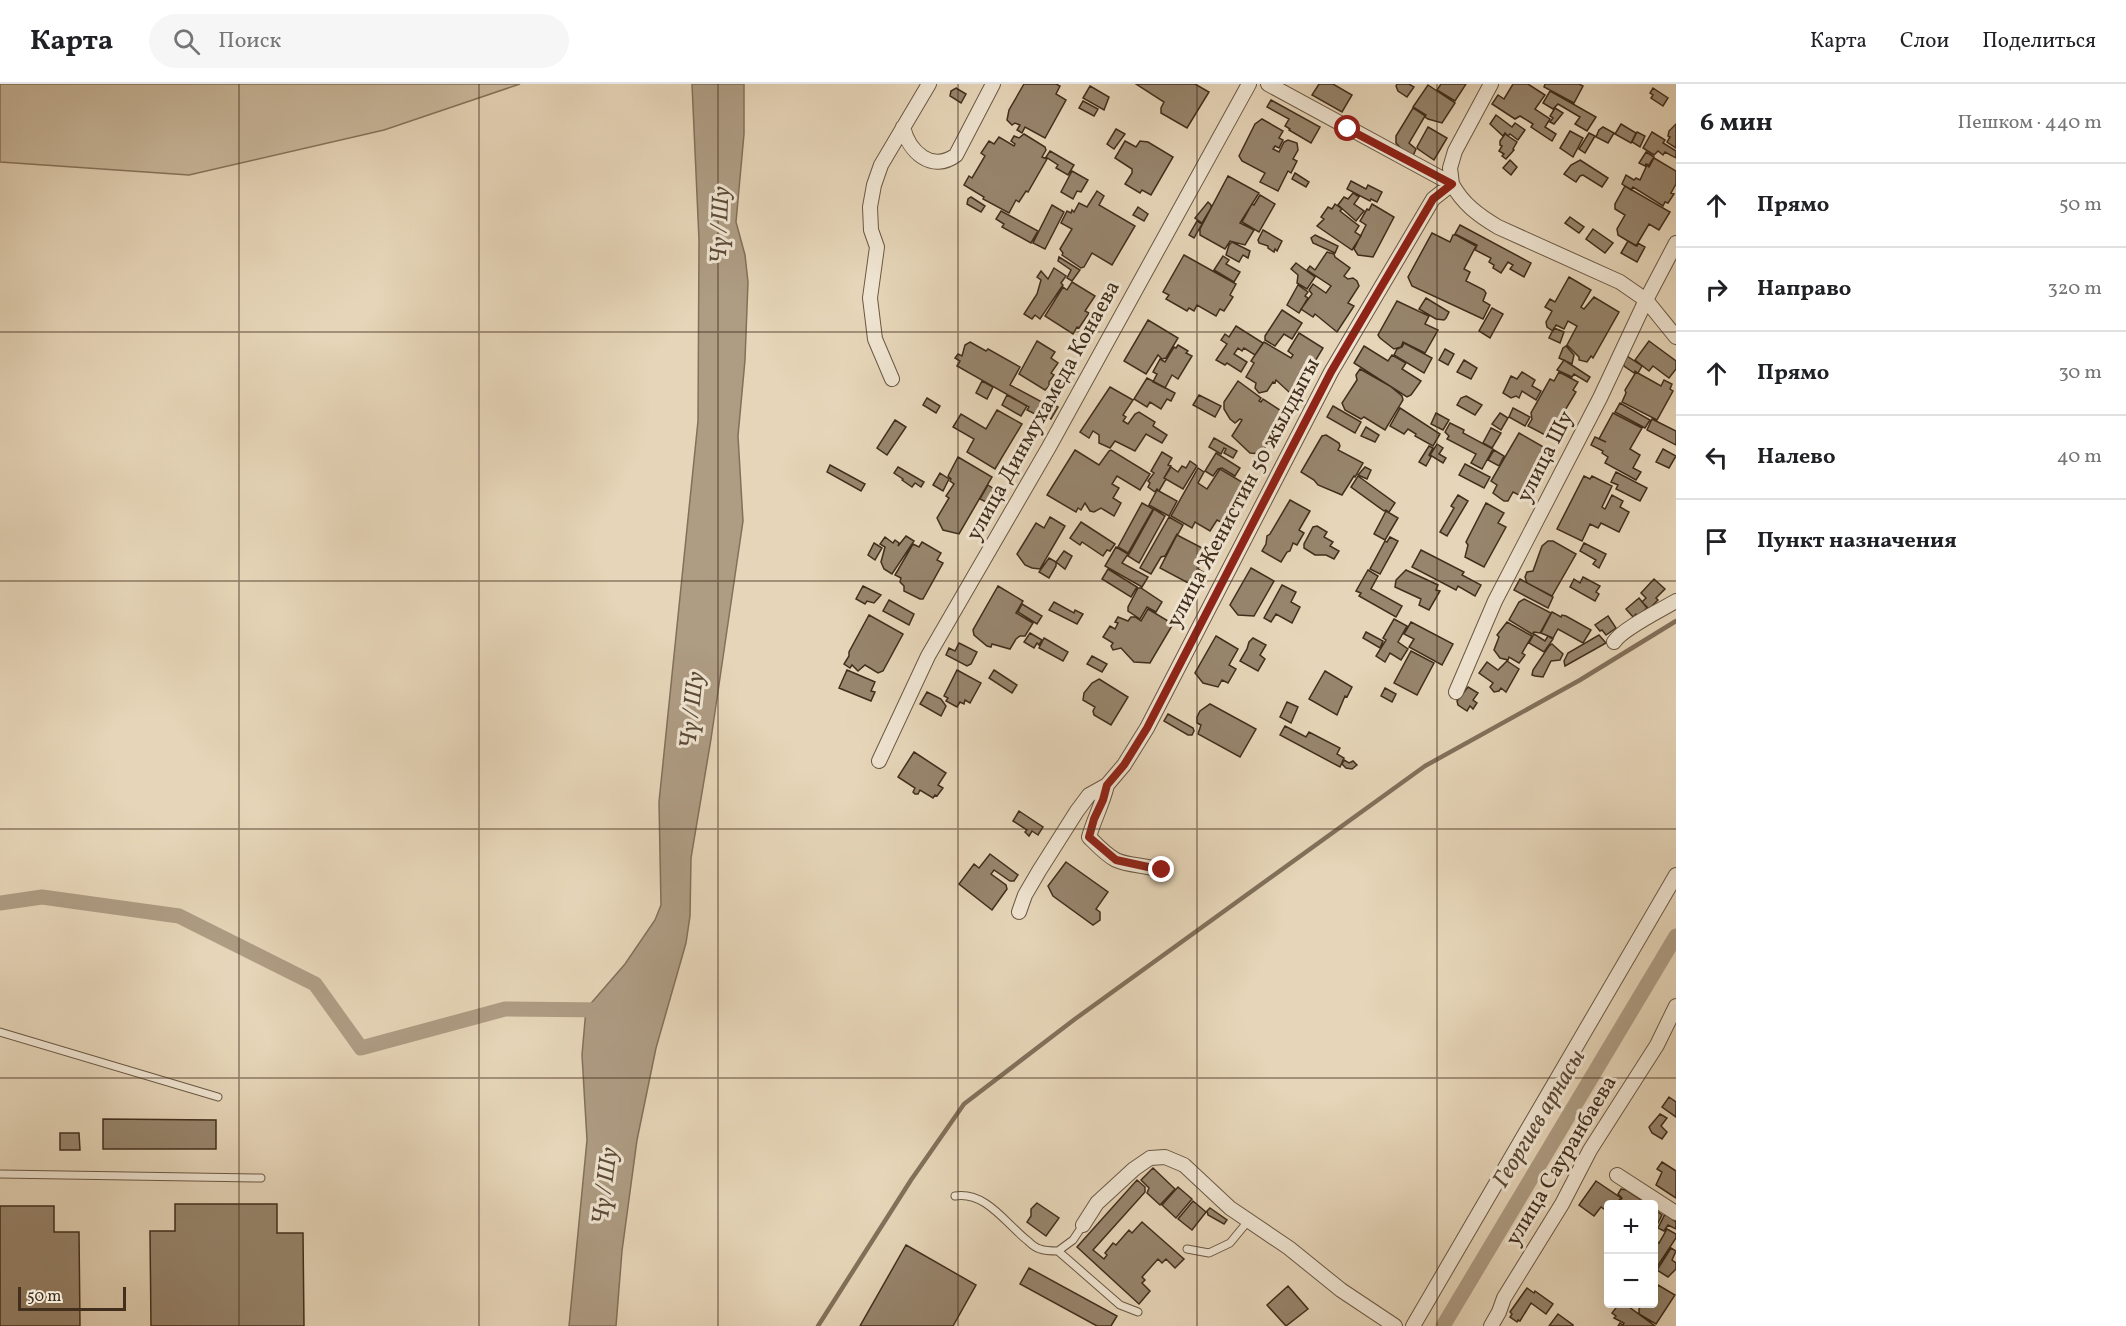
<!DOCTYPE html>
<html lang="ru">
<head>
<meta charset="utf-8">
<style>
  :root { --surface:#fff; --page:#f6f6f6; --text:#202124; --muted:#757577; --line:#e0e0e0 }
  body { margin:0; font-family:Vollkorn,serif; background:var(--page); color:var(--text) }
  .controls { position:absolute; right:18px; bottom:18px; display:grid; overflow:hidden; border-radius:6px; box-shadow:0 6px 24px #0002 }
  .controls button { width:54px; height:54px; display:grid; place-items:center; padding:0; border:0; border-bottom:2px solid var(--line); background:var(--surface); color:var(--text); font:30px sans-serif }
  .scale { position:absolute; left:18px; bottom:15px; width:108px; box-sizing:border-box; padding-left:6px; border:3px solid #412e1c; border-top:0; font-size:16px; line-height:21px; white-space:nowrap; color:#412e1c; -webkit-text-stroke:4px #efe4d1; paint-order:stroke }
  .stop { position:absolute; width:18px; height:18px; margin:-14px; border:4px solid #8f2418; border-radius:50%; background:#fff }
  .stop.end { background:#8f2418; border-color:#fff; box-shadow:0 2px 6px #0008 }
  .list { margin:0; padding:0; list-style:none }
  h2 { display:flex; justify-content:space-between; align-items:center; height:78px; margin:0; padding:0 24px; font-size:26px }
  h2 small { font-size:20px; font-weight:400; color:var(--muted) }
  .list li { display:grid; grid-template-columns:39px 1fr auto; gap:18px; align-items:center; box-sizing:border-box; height:84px; padding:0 24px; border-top:2px solid var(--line) }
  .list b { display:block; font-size:22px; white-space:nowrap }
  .list em { font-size:20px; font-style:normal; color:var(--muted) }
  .icon { flex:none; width:33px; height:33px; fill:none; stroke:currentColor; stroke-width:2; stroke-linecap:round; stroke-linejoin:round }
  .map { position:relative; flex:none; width:1676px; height:1242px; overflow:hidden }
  header { display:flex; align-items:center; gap:36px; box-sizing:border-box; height:84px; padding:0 30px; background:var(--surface); border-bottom:2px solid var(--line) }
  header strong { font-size:28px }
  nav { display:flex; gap:33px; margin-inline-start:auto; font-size:21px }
  .search { width:420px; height:54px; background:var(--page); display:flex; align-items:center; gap:15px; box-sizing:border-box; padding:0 21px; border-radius:33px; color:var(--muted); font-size:22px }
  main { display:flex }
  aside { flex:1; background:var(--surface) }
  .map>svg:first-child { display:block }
  .green { fill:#cab99d; stroke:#86745c; stroke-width:1.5 }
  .water { fill:#ae9c83; stroke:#82705a; stroke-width:1.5 }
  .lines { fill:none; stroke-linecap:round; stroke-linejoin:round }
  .stream { stroke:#82705a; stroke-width:4.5 }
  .canal { stroke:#ae9c83; stroke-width:15 }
  .building { fill:#97856d; stroke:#412e1c; stroke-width:1.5 }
  .lane-casing { stroke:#6a5843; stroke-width:9 }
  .street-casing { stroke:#6a5843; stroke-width:16 }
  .lane { stroke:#efe4d1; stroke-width:7 }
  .street { stroke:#efe4d1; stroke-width:14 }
  .route { stroke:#8f2418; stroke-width:8 }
  .grid { fill:none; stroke:#412e1c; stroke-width:1.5; stroke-opacity:0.55 }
  .labels { text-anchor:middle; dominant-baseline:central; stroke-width:6; stroke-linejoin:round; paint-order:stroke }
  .street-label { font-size:22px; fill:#412e1c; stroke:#efe4d1 }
  .water-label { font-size:24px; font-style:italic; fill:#5c4a36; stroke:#efe4d1 }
</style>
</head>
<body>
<header>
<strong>Карта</strong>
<div class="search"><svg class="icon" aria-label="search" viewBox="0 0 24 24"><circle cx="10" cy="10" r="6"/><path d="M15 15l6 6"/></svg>Поиск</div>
<nav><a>Карта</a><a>Слои</a><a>Поделиться</a></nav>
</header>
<main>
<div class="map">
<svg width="1676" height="1242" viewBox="0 0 1676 1242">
  <rect width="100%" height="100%" fill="#e6d5b8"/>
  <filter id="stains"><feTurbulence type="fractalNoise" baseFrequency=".00333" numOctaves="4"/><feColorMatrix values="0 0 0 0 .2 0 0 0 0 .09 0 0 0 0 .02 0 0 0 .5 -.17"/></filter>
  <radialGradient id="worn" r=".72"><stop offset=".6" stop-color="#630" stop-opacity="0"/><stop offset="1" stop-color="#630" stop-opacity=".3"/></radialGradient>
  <path class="green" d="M0,0H520L384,46L189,91L0,78Z"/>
  <path class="water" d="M692,0H744V50L736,138L745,171L748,198L745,276L738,352L743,437L711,655L691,774L690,832L686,859L656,964L637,1056L622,1167L616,1242H569L587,1056L582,971L586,925L625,880L655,836L661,821L659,718L698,337L699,156Z"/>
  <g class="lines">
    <path class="stream" d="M818,1242L911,1096L964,1020L1075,935L1425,682L1580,596L1676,537"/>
    <path class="canal" d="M0,819L42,813L179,832L315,900L361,964L505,925L607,926
      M1443,1242L1676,852"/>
  </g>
  <path class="building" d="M1024,0H1056L1060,2L1056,10L1066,16L1045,54L1025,43L1022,49L1017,46L1020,41L1015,39L1012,41L1007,36L1009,26Z
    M1136,0H1195L1209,8L1187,44L1161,29V24L1164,18Z
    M1319,0H1333L1352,11L1342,28L1312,11Z
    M1397,0H1409L1414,3L1407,13L1398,7L1396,2Z
    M1441,0H1466L1455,17L1437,6Z
    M1513,0H1528L1545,11L1535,25L1550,35L1545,43L1556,50L1552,57L1531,43L1533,40L1520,32L1515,35L1492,20L1498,11L1504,15Z
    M1545,0H1579L1583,2L1574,19L1544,3Z
    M1428,1L1455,19L1442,39L1428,35L1425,33L1426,31L1413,23Z
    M1090,2L1109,13L1104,26L1083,14Z
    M956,4L966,10L961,19L950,12L951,7Z
    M1653,4L1668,14L1663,22L1651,14L1653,11L1650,9Z
    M1550,7L1596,33L1587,47L1575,40L1580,33L1558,20L1553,25L1543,19Z
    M1271,16L1320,43L1311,59L1289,46L1290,45L1285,42L1289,35L1267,23Z
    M1083,17L1098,25L1094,32L1079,24Z
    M1413,24L1425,32L1409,59L1416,65L1413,72L1404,68L1396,59V52Z
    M1555,24L1563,29L1554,40L1550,38L1553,34L1550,32Z
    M1496,31L1512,43L1515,39L1525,46L1518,56L1510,50L1508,52L1505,49L1503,52L1490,40Z
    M1262,35L1283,47L1279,54L1283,56L1279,64L1275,62L1273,65L1279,68L1284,58L1288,56L1297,59L1298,66L1293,75L1297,77L1291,89L1288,87L1278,107L1260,98L1265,89L1242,77L1239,72L1255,40Z
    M1621,40L1636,49L1631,59L1615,50Z
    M1676,40V64L1667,58L1670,53L1668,52L1669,47Z
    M1428,43L1447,54L1434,76L1418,65L1417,63Z
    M1603,43L1614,49L1608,59L1596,53L1599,46Z
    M1116,45L1125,50L1114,65L1107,60Z
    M1570,47L1583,54L1573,73L1560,64Z
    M1637,48L1645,52L1640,63L1632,58Z
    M1652,48L1665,56L1663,59L1676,67V74L1665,68L1663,71L1658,67L1654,71L1643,64Z
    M1589,49L1595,52L1585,69L1579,65Z
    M1024,50L1045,63L1046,66L1042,73L1047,75L1028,108L1026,107L1019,118L1016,116L1009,129L983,115L984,113L964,101L969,92L972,94L985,72L981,69L989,57L994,60L999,53L1014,62L1015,60L1011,57L1014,52L1019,54Z
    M1505,50L1517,58L1513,65L1514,66L1506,75L1502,72L1504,70L1499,67L1502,62L1500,61V57Z
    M1125,57L1136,63L1140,57L1148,58L1173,73L1151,111L1142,106L1140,109L1125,100L1132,89V85L1115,74Z
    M1050,67L1074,81L1068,91L1056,84L1058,81L1046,73Z
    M1646,68L1654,73L1649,81L1646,80L1645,82L1639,79Z
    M1654,74L1676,87V100L1671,109L1674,110L1668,119L1665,118L1663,122L1633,103L1631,106L1622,100L1626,91L1634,96L1636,94L1640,96L1647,81L1649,83Z
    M1510,76L1517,83L1511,91L1503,84Z
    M1580,76L1608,94L1602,103L1583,91L1580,92L1576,98L1564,90L1571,81Z
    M1072,87L1088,96L1081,108L1077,107L1073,115L1061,108Z
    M1295,89L1309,98L1306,103L1292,95Z
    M1228,92L1259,109L1240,139L1254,146L1245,161L1230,157L1225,165L1200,151V145Z
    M1351,97L1366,105L1368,101L1382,108L1377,118L1371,115L1370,117L1347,105Z
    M1625,102L1670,128L1659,146L1649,140L1636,162L1618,151L1617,145L1625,131L1615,125V120Z
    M1097,107L1104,112L1099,121L1135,142L1112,181L1092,169L1084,183L1081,184L1062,171L1063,169L1060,165L1072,145L1061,139L1067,127L1071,129L1072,126L1074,128L1079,119L1087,123Z
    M1353,109L1359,113L1354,120L1364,127L1356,137L1338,121L1344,113L1348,115Z
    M1260,111L1275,120L1259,148L1242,138L1252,120L1254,121Z
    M971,113L985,122L981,128L967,120L968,115Z
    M1208,118L1211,121V124L1202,139L1195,134Z
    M1335,120L1342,125L1340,127L1359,142L1355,148L1361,152L1352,166L1317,142L1324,135L1321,133L1328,123L1332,125Z
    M1372,120L1394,133L1373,173L1358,171L1354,165L1366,141L1360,137L1367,125L1369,126Z
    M1052,121L1064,128L1045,165L1033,159Z
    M1138,123L1148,130L1144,137L1133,131Z
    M1001,127L1038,147L1031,159L1002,143L1004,140L996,135Z
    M1570,133L1584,143L1579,149L1565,139Z
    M1197,137L1202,140L1194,154L1189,151Z
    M1460,141L1531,179L1524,193L1510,185L1513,181L1508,178L1501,189L1493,184L1494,181L1489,178L1491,174L1475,166L1477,161L1455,150Z
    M1593,145L1613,159L1605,169L1586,155Z
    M1263,146L1282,157L1277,167L1275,165L1274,168L1268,164V162L1259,159L1258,156Z
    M1432,149L1450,158L1453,151H1456L1476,162L1464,185L1470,188L1466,197L1484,206L1486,209L1483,217L1490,221L1483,235L1412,202L1408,193Z
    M1315,151L1338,162L1335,169L1313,159L1311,154Z
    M1628,157L1637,162L1638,159L1645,163L1637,178L1621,169Z
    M1232,158L1250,167L1248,174L1243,171L1239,178L1226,171L1229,161Z
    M1327,168L1334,170L1335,173L1350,184L1344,192L1348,195L1353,194L1357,197L1359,202L1348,219L1354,222L1337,248L1315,230L1313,233L1301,225L1312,210L1309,206L1313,200L1326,209L1331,202L1307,186L1310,182L1315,186Z
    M1184,171L1236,200L1230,211L1233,213L1224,227L1220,225L1216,232L1197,221L1194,227L1189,224L1187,227L1166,215L1169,211L1163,208Z
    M1223,172L1229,176L1226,180L1240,188L1234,198L1214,186Z
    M1059,173L1080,186L1072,197L1067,194L1071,186L1058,177Z
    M1296,179L1315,193L1307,205L1297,199L1298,191L1291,185Z
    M1054,184L1066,192L1061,199L1063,201L1040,235L1035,231L1032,235L1024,230L1037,210L1041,196L1037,193L1041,187L1048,195Z
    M1569,193L1591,206L1581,223L1584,225L1594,213L1619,228L1593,274L1591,272L1587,278L1579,276V273L1567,261L1577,242L1568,237L1564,245L1556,241L1553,247L1547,243L1546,238L1552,227L1545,223L1550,215L1555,218Z
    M1072,198L1095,212L1085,227L1089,229L1079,244L1077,243L1073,250L1045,232L1063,203L1067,206Z
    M1298,201L1308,208L1305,212L1308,214L1299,229L1287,221Z
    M1426,214L1449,228L1446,234L1444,236L1436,235L1419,225Z
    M1397,217L1429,232L1425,240L1438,246L1425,269L1403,258L1401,263L1394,265L1380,254L1378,251Z
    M1492,224L1503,230L1490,254L1479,247Z
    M1282,226L1302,239L1292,255L1284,250L1275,262L1265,256V252Z
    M1148,236L1178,254L1166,274L1162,275L1158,271L1146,290L1124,277Z
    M1236,242L1263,259L1255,271L1244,264L1242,267L1238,264L1234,270L1247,278L1241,288L1227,279L1225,281L1216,276L1227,260L1221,256L1225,250L1229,253Z
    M1554,244L1564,248L1560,259L1549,254Z
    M1299,249L1323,264L1299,304L1289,308L1276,296L1275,299L1273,298L1267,307L1259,309L1255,304L1256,299L1246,293L1254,279L1251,277L1255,271L1264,258L1291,274L1293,271L1288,267Z
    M1037,257L1055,268L1051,274L1058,279L1051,289L1054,291L1049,298V302L1045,306L1019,290Z
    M1649,257L1676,277V285L1669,294L1653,282L1649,287L1635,276Z
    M970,258L986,267L988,265L1020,283L1010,301L1042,318L1035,330L1027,326L1029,323L957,282L960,277L955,274L958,270L962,272L965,261Z
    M1404,259L1432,274L1424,289L1394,271L1397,265L1402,263Z
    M1178,261L1188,267L1186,269L1192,272L1178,295L1172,291L1165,304L1153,298L1157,290L1153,288L1160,275L1165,278L1174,263L1176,264Z
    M1364,262L1388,277L1392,271L1406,279L1402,285L1421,297L1411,311L1407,313L1354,279Z
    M1566,262L1574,271L1572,280L1559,274L1563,264Z
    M1445,265L1454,270L1448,281L1439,276Z
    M1627,272L1642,282L1638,289L1635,287L1634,289L1624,282L1623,278Z
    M1464,276L1477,284L1471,295L1457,288Z
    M1564,276L1590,293L1587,298L1574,290L1572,293L1557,286Z
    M1360,285L1390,302L1402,312L1403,316L1385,346L1364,333L1361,335L1345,326L1342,319L1357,296L1356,291Z
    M1522,288L1535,296L1532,302L1541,307L1536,316L1522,307L1519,314L1516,312L1511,314L1503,309L1511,292L1517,295Z
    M1559,288L1578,298L1573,306L1576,308L1549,353L1528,342L1532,335L1531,329L1550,295L1554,297Z
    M1636,288L1661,302L1664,296L1672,300L1670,305L1673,307L1657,336L1622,318L1626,309L1625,306Z
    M1147,294L1175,309L1171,317L1167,315L1161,325L1150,318L1147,323L1134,315Z
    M982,297L993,303L987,315L976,309Z
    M1238,297L1261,314L1259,317L1261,318L1263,315L1286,330L1261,370L1250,369L1232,352L1242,336L1240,335L1235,339L1230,335L1224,325V318Z
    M1110,303L1133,316L1123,331L1126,333L1123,337L1128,340L1135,330L1139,328L1155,338L1153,342L1167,351L1162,359L1146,350L1135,367L1115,357L1110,364L1099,359V351L1093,347L1089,354L1080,348Z
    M1007,311L1027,322L1021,332L1002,321Z
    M1199,311L1221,322L1215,333L1193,321Z
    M1466,312L1482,321L1475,331L1457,321L1461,314Z
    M927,314L940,322L936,329L923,321Z
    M1046,316L1058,323L1051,335L1039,328Z
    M1620,319L1650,336L1645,344L1615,328Z
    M1333,322L1361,338L1355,349L1327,333Z
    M1400,324L1440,350L1433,362L1415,352L1416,350L1408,345L1404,350L1390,342Z
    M1513,324L1530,333L1525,342L1509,333Z
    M997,326L1022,340L995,385L967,368L974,355L953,343L961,330L986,345Z
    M1436,329L1449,336L1443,346L1431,340Z
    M1500,329L1508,334L1501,346L1492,340Z
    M1613,329L1642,344L1630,365L1640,371L1633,384L1641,388L1636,396L1605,379L1608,373L1602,369L1603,367L1591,361L1595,353L1606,358L1599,355Z
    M1652,335L1676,347V361L1647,346Z
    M895,336L906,343L887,371L877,364Z
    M1450,339L1464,346L1463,349L1493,365L1482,385L1471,379L1476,370L1447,355L1449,352L1445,348Z
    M1366,343L1379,351L1375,358L1361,352Z
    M1491,344L1501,349L1492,364L1483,359Z
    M1519,349L1547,365L1521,412L1513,408L1508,417H1504L1493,409L1497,401L1491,397Z
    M1326,351L1339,359L1340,362L1338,366L1363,379L1355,393L1354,392L1342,411L1318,401L1314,396L1301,388L1322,352Z
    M1214,354L1237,367L1233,374L1224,369L1226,365L1224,364L1221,370L1209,363Z
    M1437,360L1443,364L1439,370L1446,374L1443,379L1430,371Z
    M1429,362L1433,364L1429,371L1431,373L1426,382L1419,378Z
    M1663,365L1676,372L1669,384L1656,378Z
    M1075,366L1099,381L1109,367L1111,366L1150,390L1140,406L1117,392L1112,400L1119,404L1113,414L1121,419L1114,432L1101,424L1094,428L1090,427L1085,419L1081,426L1078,424L1076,428L1047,411Z
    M1494,366L1504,372L1499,382L1488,376Z
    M1162,368L1172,374L1168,381L1171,382L1164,394L1166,395L1159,407L1157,405L1155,408L1148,403L1150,399L1148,397L1154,389L1151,387Z
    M1216,369L1240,384L1235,392L1222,384L1218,385L1213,392L1205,387Z
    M958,373L992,393L959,450L943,446L937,434L949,414L946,412L954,400L950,397L951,395L948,392Z
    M1190,377L1197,382L1183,405L1164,394L1171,383L1178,388L1182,382L1186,384Z
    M1465,380L1490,393L1484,404L1459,391Z
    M830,381L865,400L861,407L827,388Z
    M898,383L924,398L921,403L915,399L912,403L902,396L903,395L894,389Z
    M1365,383L1371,386L1367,395L1358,391Z
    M1198,384L1204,388L1198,399L1207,405L1220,385L1247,401L1225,440L1217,436L1210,447L1195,438L1192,444L1171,432Z
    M1616,388L1647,404L1640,417L1616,405L1618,401L1611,398Z
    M940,389L949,395L943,407L933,401Z
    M1358,392L1395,419L1389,428L1386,426L1384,427L1351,403Z
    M1584,392L1590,395L1592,392L1612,402L1602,423L1605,425L1612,411L1623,417L1620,423L1629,428L1619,448L1601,439L1598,444L1590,440L1582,457L1557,445Z
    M988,401L994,405L986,418L980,415Z
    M1157,406L1177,417L1169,432L1149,421Z
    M1458,411L1468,417L1447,452L1440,448L1454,424L1451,422Z
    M1290,416L1310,427L1299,446L1304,449L1297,461L1293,459L1290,467L1287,468L1281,478L1262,467L1266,460L1267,452L1270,450Z
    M1142,419L1153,425L1128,469L1118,463Z
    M1486,419L1504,429L1498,439L1506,443L1484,483L1465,473L1468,461L1466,458Z
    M1154,425L1165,432L1139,479L1128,472Z
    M1386,427L1398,434L1385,456L1374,450Z
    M1050,433L1065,442L1040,485L1032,484L1025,481L1017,470L1036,439L1044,444Z
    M1169,433L1183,441L1178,450H1177L1165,472L1161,473L1151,490L1140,484Z
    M1081,438L1115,460L1110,467L1107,466L1103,472L1082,458L1080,461L1070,454Z
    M1317,442L1327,448L1324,453L1333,458L1330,462L1339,467L1334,475L1326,471H1315L1304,464V460L1313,443Z
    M1177,451L1208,467L1198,485L1205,489L1201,496L1194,492L1190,500L1160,484Z
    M906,452L914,457L892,490L884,485L881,478L885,463L880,460L885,453L893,459L895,456L899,459L898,462Z
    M1390,453L1398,457L1380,490L1370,485L1385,457L1387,458Z
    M1548,457H1553L1576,470L1552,512L1527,499L1525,493L1527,488L1533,487L1542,462Z
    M922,458L941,469L937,476L943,479L923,515H920L904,507V502L900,498L901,494L895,491L913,460L919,463Z
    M874,459L882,464L875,476L868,471Z
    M1584,459L1606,470L1599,484L1593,480L1596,476L1580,467Z
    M1116,463L1128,470L1122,479L1148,493L1142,503L1105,482Z
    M1421,466L1464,488L1462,491L1481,501L1475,512L1458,502L1456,506L1412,483Z
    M1064,467L1072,472L1065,485L1056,478Z
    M1049,474L1056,478V482L1049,494L1039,488Z
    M1251,484L1274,497L1254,532L1238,531L1230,521Z
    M1108,485L1137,503L1131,513L1102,495Z
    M1368,486L1378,492L1371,505L1402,522L1396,533L1359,512L1361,509L1356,507Z
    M1406,486L1438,501L1436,506L1440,507L1429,526L1419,521L1421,515L1395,503L1396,496Z
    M1583,493L1600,502L1596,508L1599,510L1595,517L1570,503L1574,495L1580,499Z
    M1520,495L1553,513L1548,524L1514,506Z
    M1654,495L1665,505L1656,514L1658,516L1649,525L1642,518L1646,514L1641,509Z
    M1282,501L1296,508L1291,518L1300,523L1292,539L1276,530L1271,538L1264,534Z
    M863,502L881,511L874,519L867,517L865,520L856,515Z
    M998,502L1023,517L1016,529L1033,539L1025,552H1020L1016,555L1010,565L992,560L991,563L987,562L974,551L973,546Z
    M1138,504H1141L1162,518L1156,528L1147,523L1140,535L1128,527V523Z
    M1639,514L1647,524L1638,532L1636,530L1633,533L1626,525Z
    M1524,515L1551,529L1540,549L1534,548L1532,550L1509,536L1519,518Z
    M889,516L914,530L909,541L883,527Z
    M1054,518L1074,529L1075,526L1083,530L1077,540L1049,526Z
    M1022,520L1042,532L1037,540L1018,528Z
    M1148,525L1173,540L1150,579L1134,578L1121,564L1113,566L1111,562L1113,559L1103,553L1110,542L1115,545L1118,539L1115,538L1118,533L1128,537L1131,533H1135L1141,537Z
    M1552,528L1561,533L1562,531L1566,532L1591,546L1583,559L1558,545L1553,554L1541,549Z
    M869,531L903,550L883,587L878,589L865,581L858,587L852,581L850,584L844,580L849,572V568Z
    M1608,532L1616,544L1606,551L1602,546L1600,547L1595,541Z
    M1394,535L1407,542L1398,558L1408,565L1401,576L1390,569L1385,578L1376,572L1386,556L1383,554Z
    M1411,538L1453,560L1442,581L1409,563L1414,555L1404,550Z
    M1507,538L1532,552L1522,569L1525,571L1519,579L1509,573L1508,576L1500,574L1494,566L1499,553L1497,551Z
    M1366,548L1383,557L1380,564L1363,554Z
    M1030,549L1042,556L1039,561L1037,559L1034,564L1024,558Z
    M1534,550L1545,557L1548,552L1553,555L1544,568L1529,559Z
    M1599,551L1606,559L1565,582L1564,577L1568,569Z
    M1216,552L1238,565L1229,581L1236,585L1228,599L1222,596L1218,603L1203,599L1195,589Z
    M1044,554L1068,568L1063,577L1039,564Z
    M1253,554L1266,561L1260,571L1265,575L1258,587L1240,577L1247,565L1249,558Z
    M959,559L977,568L971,580L967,582L946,571L949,564L955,567Z
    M1552,560L1563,570L1560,576L1551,577L1543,593L1535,592L1532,591L1533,586L1549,562Z
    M1411,567L1434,579L1417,611L1394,599Z
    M1092,572L1107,580L1102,588L1087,580Z
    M1507,577L1519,585L1506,608L1501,604L1499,607L1494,608L1490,603L1493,599L1479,589L1487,578L1498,586Z
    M847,586L875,598L871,607L875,608L871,617L839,604Z
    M957,586L981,599L970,619L965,616L964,620L960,618L957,623L946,617L948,614L944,612Z
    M994,586L1017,601L1012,609L989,594Z
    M1325,587L1352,603L1347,613L1345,612L1337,631L1309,615Z
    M1099,595L1128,613L1111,641L1094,631L1093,627L1095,623L1083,616L1084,609L1092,599Z
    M1468,603L1478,609L1473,616L1477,619L1473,625L1470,622L1467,627L1458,621L1457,617Z
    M1385,604L1396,610L1392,618L1381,612Z
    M927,608L941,615L946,622L941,632L920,620Z
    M1287,618L1298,623L1291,639L1280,633Z
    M1210,620L1256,645L1240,673L1198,650L1201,641L1197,639V633L1200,627Z
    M1168,630L1193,644L1194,647L1192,651H1188L1164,637Z
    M1285,642L1306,653L1309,648L1340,664L1337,670L1344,674L1340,683L1280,651Z
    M914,668L946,689L938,701L943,704L937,712L935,711L933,714L920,706L918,710H915L913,708L915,704L898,693Z
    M1344,676L1349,679L1353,677L1357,681L1352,685L1346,684L1342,680Z
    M1019,727L1043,743L1038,751L1032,747L1029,752L1025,748L1027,746L1013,737Z
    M990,770L1018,791L1014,797H1010L994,786L991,790L1006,801L1007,805L992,826L959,800L974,780L979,784Z
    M1066,778L1108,808L1096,825L1100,828V836L1093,841L1053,812L1048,802Z
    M1669,1013L1676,1018V1033L1662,1023Z
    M1660,1030L1667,1034L1661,1042L1667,1048L1662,1055L1652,1049L1649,1043Z
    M103,1035L216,1036V1065H103Z
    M60,1049H79L80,1066H60Z
    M1662,1078L1676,1087V1114L1656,1101L1662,1088L1657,1085Z
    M1153,1084L1175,1105L1160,1121L1147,1109L1149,1104L1141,1096Z
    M1137,1096L1145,1103V1108L1093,1166L1104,1175L1107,1171L1105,1169L1113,1159L1116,1161L1129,1146L1132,1149L1142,1138L1184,1175L1175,1184L1166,1175L1162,1179L1158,1175L1142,1193L1145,1196L1142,1199L1150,1207L1139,1220L1077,1163Z
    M1596,1097L1621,1114L1616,1120H1608V1128L1601,1123L1594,1132L1579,1121Z
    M1178,1103L1192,1115L1176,1134L1162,1121Z
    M1621,1105L1626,1106L1647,1120H1631L1629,1119L1622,1120L1619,1118L1622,1114L1618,1110Z
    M1193,1117L1206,1128L1192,1146L1178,1135Z
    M1037,1119L1059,1134L1046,1152L1027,1138L1031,1132V1125Z
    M175,1120H277V1149H303L304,1242H151L150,1147H175Z
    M0,1122H54V1148H79L80,1242H0Z
    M1210,1124L1227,1136L1224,1140L1208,1131L1207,1127Z
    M1654,1125L1662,1131L1654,1147Z
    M1665,1130L1676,1138V1145L1668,1141L1664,1147L1658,1144Z
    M1667,1145L1676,1150V1154L1655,1186L1654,1184V1155L1659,1159Z
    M906,1161L976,1201L953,1242H860Z
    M1671,1164L1676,1167L1672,1176L1676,1179V1185L1668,1193L1657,1186Z
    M1029,1184L1117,1232L1111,1242H1097L1020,1200Z
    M1658,1201L1675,1211L1656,1240L1639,1230V1225L1643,1220H1654V1208Z
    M1288,1202L1308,1225L1286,1242L1267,1221Z
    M1527,1204L1534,1209L1535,1207L1553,1220L1546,1230L1531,1219L1520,1237L1518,1236L1517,1238L1510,1233L1512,1230L1510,1228Z
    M1619,1220H1625L1655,1242H1618L1620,1239L1623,1241L1624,1239L1614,1234L1616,1232L1612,1229Z
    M1558,1230L1573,1241V1242H1549Z"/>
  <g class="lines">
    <g class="lane-casing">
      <path id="lane" d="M0,948L218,1013
        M0,1090L261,1094
        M955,1112C986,1107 1006,1140 1028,1157C1031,1160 1036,1164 1040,1165C1045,1167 1053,1167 1058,1167L1073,1156L1083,1141
        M1187,1165L1209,1169L1230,1159L1249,1136
        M1058,1167L1120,1221L1138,1228"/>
    </g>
    <g class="street-casing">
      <path id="street" d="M1268,0L1452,100C1463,120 1478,131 1498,143L1620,198L1646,216L1676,253
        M903,43C909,68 932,89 956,71L993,0
        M1452,100L1450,84L1455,67L1491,0
        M892,295L875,255L870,214L877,163L871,146L870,123L874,101L881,81L929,0
        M1614,558C1622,545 1661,526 1676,517
        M1456,608L1495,517L1600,314L1646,216L1676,159
        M879,677L928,572L1049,363L1249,0
        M1107,701C1103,719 1094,735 1089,753C1097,761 1106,771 1116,776C1131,783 1149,780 1164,788
        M1019,828L1025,811L1039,787L1077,727L1089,711L1107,701L1124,681L1147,644L1331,288L1433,115L1452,100
        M1617,1091L1676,1129
        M1083,1141L1097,1119L1134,1085L1150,1074L1165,1073L1184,1081L1230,1124L1289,1164L1341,1206L1395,1242
        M1413,1242L1676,791
        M1491,1242L1499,1228L1504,1214L1562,1120L1590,1066L1657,961L1676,922"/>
    </g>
    <use href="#lane" class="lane"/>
    <use href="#street" class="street"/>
  </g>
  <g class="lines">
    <path class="route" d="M1162,786L1116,776L1089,753L1094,735L1103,716L1107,701L1124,681L1147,644L1331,288L1433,115L1452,100L1348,45"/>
  </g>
  <path class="grid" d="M239,0V1242M479,0V1242M718,0V1242M958,0V1242M1197,0V1242M1437,0V1242M0,248H1676M0,497H1676M0,745H1676M0,994H1676"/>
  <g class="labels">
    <g class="street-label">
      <text transform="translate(1044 327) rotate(-61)">улица Динмухамеда Конаева</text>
      <text transform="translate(1546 373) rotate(-63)">улица Шу</text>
      <text transform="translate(1244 409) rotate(-62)">улица Женистин 50 жылдыгы</text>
      <text transform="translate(1562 1077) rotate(-59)">улица Сауранбаева</text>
    </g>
    <g class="water-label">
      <text transform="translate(721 141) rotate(-88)">Чү / Шу</text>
      <text transform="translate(693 626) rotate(-84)">Чү / Шу</text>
      <text transform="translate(1540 1035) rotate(-59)">Георгиев арнасы</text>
      <text transform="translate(606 1102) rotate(-83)">Чү / Шу</text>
    </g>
  </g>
  <rect width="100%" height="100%" filter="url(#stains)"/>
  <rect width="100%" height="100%" fill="url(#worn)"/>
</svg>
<div class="controls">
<button>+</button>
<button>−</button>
</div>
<div class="scale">50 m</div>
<div class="stop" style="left:1348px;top:45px"></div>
<div class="stop end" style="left:1162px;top:786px"></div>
</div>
<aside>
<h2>6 мин<small>Пешком · 440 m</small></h2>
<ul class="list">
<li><svg class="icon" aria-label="ahead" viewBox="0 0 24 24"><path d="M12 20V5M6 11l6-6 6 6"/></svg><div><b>Прямо</b></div><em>50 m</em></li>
<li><svg class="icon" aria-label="right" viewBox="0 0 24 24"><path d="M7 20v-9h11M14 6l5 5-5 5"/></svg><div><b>Направо</b></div><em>320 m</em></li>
<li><svg class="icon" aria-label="ahead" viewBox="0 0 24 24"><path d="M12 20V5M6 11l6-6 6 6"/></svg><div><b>Прямо</b></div><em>30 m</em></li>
<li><svg class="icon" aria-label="left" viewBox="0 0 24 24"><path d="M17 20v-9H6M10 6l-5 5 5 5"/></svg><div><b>Налево</b></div><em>40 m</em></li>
<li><svg class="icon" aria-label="arrive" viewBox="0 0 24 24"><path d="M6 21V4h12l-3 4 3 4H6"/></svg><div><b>Пункт назначения</b></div></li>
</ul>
</aside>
</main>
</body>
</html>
